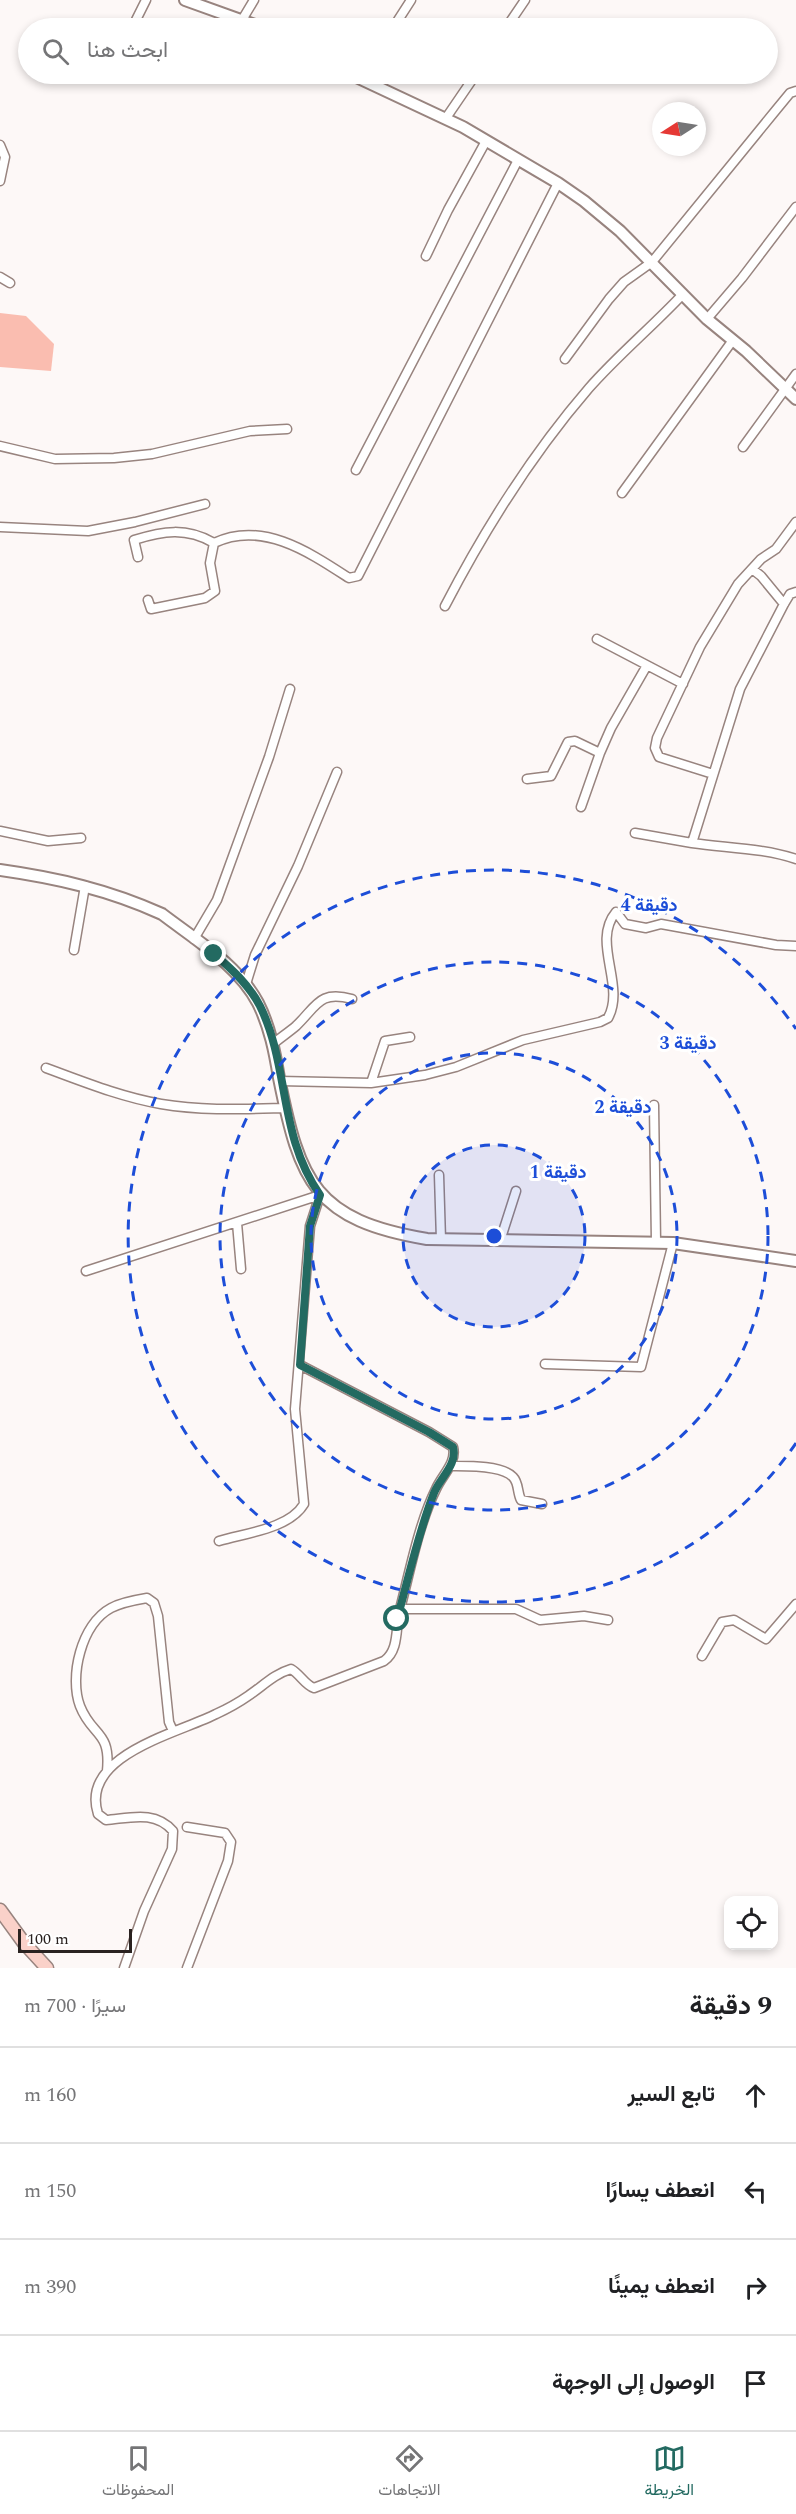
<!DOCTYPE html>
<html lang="ar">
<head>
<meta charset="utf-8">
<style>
  :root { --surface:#fff; --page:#f2f2f2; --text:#202124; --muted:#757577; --line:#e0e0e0; --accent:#236a61 }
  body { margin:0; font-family:Spectral,Vazirmatn,serif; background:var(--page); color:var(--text); direction:rtl }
  .controls { position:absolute; right:18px; bottom:18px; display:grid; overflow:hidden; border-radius:12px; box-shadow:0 3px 9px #0003 }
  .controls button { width:54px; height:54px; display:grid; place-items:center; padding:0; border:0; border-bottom:2px solid var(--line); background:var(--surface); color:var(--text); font:30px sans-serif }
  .compass { position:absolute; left:652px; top:102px; width:54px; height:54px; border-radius:50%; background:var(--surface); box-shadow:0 3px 9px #0003; rotate:258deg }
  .scale { position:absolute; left:18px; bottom:15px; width:114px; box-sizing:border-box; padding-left:6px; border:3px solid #2a2220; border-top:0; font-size:16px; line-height:21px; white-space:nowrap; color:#2a2220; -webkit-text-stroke:4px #fff; paint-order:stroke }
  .stop { position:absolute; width:18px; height:18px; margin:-14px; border:4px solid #236a61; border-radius:50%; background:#fff }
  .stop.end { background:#236a61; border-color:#fff; box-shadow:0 2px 6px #0008 }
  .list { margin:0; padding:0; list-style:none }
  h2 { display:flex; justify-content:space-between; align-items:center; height:78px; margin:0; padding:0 24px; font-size:26px }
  h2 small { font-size:20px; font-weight:400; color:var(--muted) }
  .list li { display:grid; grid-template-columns:39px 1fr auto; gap:18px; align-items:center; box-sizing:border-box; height:96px; padding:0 24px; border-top:2px solid var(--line) }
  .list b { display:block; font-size:22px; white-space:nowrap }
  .list em { font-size:20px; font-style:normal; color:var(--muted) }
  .icon { flex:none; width:33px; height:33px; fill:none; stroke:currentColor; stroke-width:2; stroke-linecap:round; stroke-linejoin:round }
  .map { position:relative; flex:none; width:796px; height:1968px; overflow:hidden; direction:ltr }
  .search { position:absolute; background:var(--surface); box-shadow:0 3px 9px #0003; left:18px; right:18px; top:18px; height:66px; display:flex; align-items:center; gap:15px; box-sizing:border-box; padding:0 21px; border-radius:33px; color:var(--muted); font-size:22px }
  .sheet { height:462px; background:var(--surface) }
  nav { display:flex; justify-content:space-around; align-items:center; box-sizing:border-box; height:84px; border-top:2px solid var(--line); background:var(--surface); font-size:16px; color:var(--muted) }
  nav a { display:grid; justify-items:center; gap:3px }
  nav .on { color:var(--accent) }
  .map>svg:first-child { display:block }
  .green { fill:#fabdb0 }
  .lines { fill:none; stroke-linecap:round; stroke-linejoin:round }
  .minor-casing { stroke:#98847f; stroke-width:11 }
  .tertiary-casing { stroke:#98847f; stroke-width:14 }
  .secondary-casing { stroke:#98847f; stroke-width:15 }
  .minor { stroke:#fff; stroke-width:8 }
  .tertiary { stroke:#fff; stroke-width:10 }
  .secondary { stroke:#fad1c9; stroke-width:12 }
  .route { stroke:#236a61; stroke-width:8 }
  .ring { fill:none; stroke:#1d4ed8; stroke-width:3; stroke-dasharray:10 8 }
  .centre { fill:#1d4ed8; stroke:#fff; stroke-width:3 }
  .ring-label { font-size:18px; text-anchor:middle; font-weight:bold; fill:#1d4ed8; stroke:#fff; stroke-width:6; stroke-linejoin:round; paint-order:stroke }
</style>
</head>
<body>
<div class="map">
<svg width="796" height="1968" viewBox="0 0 796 1968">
  <rect width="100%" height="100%" fill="#fdf8f7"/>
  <path class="green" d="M0,313L26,316L54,344L51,371L0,367Z"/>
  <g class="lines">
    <g class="minor-casing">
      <path id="minor" d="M242,20L254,0
        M132,28L146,0
        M393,28L411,0
        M506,28L525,0
        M446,118L476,74
        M0,145L5,157L0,181
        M426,256L448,210L486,141
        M0,277L10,283
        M707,319L742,278L796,207
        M565,359L609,299L624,282L652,262L776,110L790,93L796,91
        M0,446L55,459L114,458L152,454L250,431L287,429
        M743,447L796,374
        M356,470L518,160
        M622,493L733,340
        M0,527L88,531L135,522L205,504
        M138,557L134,540C163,531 186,527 214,543
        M752,569L761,576L784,604
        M148,600L151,609L205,598L215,591L210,563L214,543C262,520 309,552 349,578L358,576L558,183
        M445,606C485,529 532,454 589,388C618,355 652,327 683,294
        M597,639L683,684
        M713,774L659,757L655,748L657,738L700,647L738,584L761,559L776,549L796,522
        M527,779L551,776L568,742L575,741L600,753L611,728L646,667
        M581,807L600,753
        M0,831L48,841L81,838
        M635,833L692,843L740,689L784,604L790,594L796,592
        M692,843C727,848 763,848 796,859
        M194,939L217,900L269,757L290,689
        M74,950L85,886
        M246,984L255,955L298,866L337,772
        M273,1044C280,1038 289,1032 296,1026C317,1006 319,990 352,999
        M46,1068C84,1082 121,1097 161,1104C202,1111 244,1109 286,1108
        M280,1081L371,1083L425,1075L456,1067L523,1040L600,1022L608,1018C626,985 591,942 616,912L625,924L646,928L661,924L776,945L796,946
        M371,1083L385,1041L410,1037
        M654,1105L656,1242
        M439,1175L441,1240
        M237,1223L241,1269
        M500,1241L516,1191
        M86,1271L320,1195
        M545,1364L641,1367L673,1243
        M300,1365L429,1432L453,1447C457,1463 442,1475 436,1489C419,1523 410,1571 400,1609H516L540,1620L584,1616L608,1620
        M451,1466C466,1466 502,1465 513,1477C519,1483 517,1492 521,1500L542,1504
        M219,1541C245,1533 289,1529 304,1504L295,1409L310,1226L320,1195
        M702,1656L722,1622L734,1620L766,1639L796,1604
        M107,1771C111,1730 92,1737 80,1706C69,1677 81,1624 111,1608C122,1602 135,1600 147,1598L154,1603L158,1616L169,1722L173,1731
        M187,1827L225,1833L231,1842L228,1861L187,1968
        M124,1968L144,1911L172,1849L173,1831C155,1810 130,1818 106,1820L98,1814C79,1755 179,1733 216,1714C227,1709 238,1703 248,1696C263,1686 274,1674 291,1669C300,1674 305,1685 314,1688L384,1661C400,1650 395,1626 400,1609"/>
    </g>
    <g class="tertiary-casing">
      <path id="tertiary" d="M185,0L263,28
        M350,74L463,127L558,183L584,201L620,231L707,319L746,351L796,399
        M0,870C57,878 109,890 162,914C196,940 238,965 258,1003C270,1027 275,1053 279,1078C300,1183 315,1220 427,1239L673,1243L796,1261"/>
    </g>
    <g class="secondary-casing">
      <path id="secondary" d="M0,1910L24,1943L47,1968"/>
    </g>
    <use href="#minor" class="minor"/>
    <use href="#tertiary" class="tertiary"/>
    <use href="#secondary" class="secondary"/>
  </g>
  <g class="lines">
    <path class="route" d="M214,954C232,969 249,985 260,1006C290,1067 278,1135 320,1195L310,1226L300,1365L429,1432L453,1447C458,1464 440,1478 434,1493C418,1533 409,1577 397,1619"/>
  </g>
  <circle cx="494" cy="1236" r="91" fill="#1d4ed8" fill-opacity=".12"/>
  <g class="ring">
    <circle cx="494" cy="1236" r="91"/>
    <circle cx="494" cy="1236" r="183"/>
    <circle cx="494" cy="1236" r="274"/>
    <path d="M796 1443A366 366 0 1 1 796 1029"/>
  </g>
  <circle cx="494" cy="1236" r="9" class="centre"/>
  <g class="ring-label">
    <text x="649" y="911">4 دقيقة</text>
    <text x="688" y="1049">3 دقيقة</text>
    <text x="623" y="1113">2 دقيقة</text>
    <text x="558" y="1178">1 دقيقة</text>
  </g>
</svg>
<div class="controls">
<button><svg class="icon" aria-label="locate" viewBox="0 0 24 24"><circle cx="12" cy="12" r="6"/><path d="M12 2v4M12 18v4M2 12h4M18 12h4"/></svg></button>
</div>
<svg class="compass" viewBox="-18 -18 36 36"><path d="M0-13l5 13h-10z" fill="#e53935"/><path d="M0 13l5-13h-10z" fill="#757577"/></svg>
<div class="scale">100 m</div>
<div class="stop" style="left:397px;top:1619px"></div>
<div class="stop end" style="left:214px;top:954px"></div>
<div class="search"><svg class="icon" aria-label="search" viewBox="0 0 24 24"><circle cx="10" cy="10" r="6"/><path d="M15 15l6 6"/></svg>ابحث هنا</div>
</div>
<section class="sheet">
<h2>9 دقيقة<small>سيرًا · 700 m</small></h2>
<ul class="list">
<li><svg class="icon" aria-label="ahead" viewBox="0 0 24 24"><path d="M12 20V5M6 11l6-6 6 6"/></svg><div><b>تابع السير</b></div><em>160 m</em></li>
<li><svg class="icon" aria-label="left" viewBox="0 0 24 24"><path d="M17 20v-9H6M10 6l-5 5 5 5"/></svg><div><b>انعطف يسارًا</b></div><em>150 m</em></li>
<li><svg class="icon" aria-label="right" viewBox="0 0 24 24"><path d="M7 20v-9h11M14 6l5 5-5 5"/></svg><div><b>انعطف يمينًا</b></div><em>390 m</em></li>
<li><svg class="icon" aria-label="arrive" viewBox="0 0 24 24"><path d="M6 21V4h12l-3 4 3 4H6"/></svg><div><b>الوصول إلى الوجهة</b></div></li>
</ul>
</section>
<nav>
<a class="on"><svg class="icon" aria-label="map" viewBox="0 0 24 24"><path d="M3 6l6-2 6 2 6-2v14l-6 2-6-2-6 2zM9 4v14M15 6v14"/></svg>الخريطة</a>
<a><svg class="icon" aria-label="directions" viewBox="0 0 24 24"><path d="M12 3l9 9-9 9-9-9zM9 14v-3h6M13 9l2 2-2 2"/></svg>الاتجاهات</a>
<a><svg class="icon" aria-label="saved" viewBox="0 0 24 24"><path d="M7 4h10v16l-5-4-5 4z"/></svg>المحفوظات</a>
</nav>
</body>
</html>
